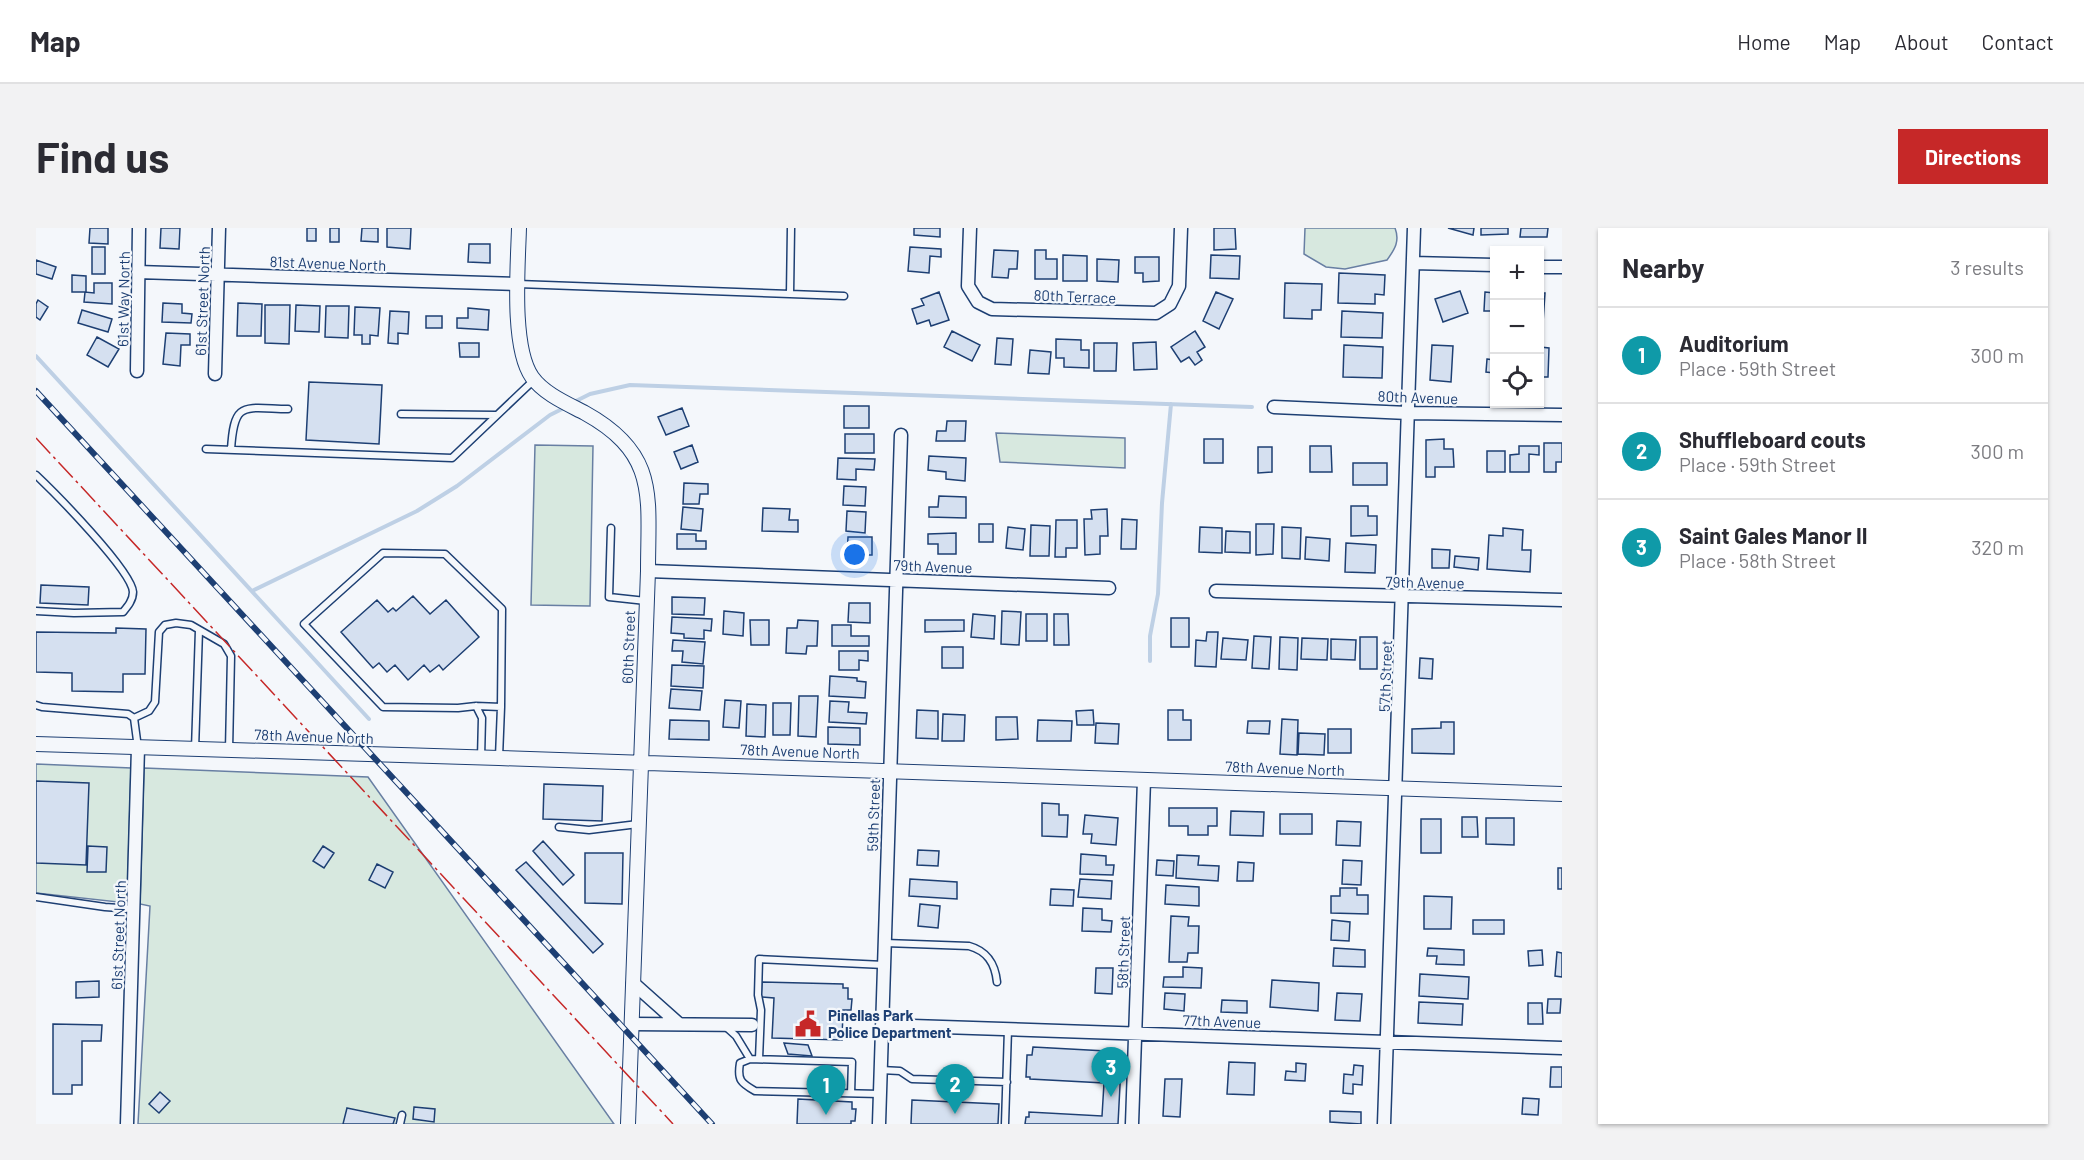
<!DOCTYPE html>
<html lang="en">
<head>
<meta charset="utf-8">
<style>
  :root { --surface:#fff; --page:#f2f2f3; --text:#2b2b33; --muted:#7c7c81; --line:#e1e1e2; --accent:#c62828 }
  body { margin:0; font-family:Barlow,sans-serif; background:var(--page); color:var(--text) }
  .controls { position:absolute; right:18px; top:18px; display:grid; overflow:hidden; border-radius:0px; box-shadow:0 2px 4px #0004 }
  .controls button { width:54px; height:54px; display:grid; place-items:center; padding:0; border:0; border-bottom:2px solid var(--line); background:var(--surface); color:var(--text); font:30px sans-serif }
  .you { position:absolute; left:819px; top:327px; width:21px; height:21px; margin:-15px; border:4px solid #fff; border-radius:50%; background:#1a73e8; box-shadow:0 0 0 9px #1a73e833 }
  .badge { display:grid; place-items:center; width:39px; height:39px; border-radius:50%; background:var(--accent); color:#fff; font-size:20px; font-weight:700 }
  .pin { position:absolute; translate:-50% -50px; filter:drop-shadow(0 2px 3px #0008) }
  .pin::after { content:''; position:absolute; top:32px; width:21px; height:18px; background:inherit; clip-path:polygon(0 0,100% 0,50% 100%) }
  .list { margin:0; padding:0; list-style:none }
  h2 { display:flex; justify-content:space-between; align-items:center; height:78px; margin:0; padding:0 24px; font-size:26px }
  h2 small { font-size:20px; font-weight:400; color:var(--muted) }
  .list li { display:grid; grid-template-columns:39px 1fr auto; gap:18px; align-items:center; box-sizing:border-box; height:96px; padding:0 24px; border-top:2px solid var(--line) }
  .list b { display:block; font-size:22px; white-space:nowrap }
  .list p { margin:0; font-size:20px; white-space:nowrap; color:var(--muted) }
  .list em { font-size:20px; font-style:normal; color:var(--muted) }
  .icon { flex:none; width:33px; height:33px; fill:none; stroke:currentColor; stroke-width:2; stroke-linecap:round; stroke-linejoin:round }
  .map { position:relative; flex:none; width:1526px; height:896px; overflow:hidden; border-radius:0px }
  header { display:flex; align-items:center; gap:36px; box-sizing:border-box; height:84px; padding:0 30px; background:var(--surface); border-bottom:2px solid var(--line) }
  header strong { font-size:28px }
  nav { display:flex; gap:33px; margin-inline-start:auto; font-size:21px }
  .intro { display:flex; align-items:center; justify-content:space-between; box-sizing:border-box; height:144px; padding:0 36px }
  h1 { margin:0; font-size:42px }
  .button { padding:15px 27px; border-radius:0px; background:var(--accent); color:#fff; font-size:21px; font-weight:700 }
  main { display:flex; gap:36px; padding:0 36px }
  aside { flex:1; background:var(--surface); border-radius:0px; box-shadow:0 2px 4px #0004 }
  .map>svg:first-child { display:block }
  .green { fill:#d7e8df; stroke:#687fa3; stroke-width:1.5 }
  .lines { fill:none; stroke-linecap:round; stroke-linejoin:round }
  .stream { stroke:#bed0e5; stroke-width:4 }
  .building { fill:#d5e0f0; stroke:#1d3f73; stroke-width:1.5 }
  .service-casing { stroke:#1d3f73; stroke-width:9 }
  .minor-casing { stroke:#1d3f73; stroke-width:15 }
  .tertiary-casing { stroke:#1d3f73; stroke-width:16 }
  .service { stroke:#f4f7fb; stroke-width:6 }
  .minor { stroke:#f4f7fb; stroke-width:12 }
  .tertiary { stroke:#f4f7fb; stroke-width:14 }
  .rail-casing { stroke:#1d3f73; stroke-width:6 }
  .rail { stroke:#f4f7fb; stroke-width:4; stroke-dasharray:11; stroke-linecap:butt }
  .power { stroke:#c62828; stroke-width:1.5; stroke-dasharray:21 4.5 3 4.5; stroke-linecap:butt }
  .labels { text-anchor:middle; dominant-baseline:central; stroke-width:4.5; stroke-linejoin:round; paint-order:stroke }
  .street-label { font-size:15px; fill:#1d3f73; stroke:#f4f7fb }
  .poi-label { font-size:15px; font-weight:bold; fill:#1d3f73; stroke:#f4f7fb; text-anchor:start }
</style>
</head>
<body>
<header>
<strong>Map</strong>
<nav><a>Home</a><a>Map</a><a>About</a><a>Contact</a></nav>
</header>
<div class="intro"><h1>Find us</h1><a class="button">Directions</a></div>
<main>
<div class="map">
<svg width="1526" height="896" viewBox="0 0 1526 896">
  <rect width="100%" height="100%" fill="#f4f7fb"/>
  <path class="green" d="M1269,0H1359C1364,13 1359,21 1351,32L1309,41L1290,39L1268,26Z
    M960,205L1089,210V240L964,234Z
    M499,217L557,218L554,378L495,377Z
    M0,536L95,540L91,675L0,665Z
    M108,540L332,549L578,896H102L114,678L104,676Z"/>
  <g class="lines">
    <path class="stream" d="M0,128L333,491
      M536,175L554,166L594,157L1216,179
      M216,363L381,283L421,258L514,187L530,179
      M1114,433V408L1122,366L1126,275L1135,176"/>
  </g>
  <path class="building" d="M54,0H72V16L53,15Z
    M125,0H144L143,21L124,20Z
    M271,0H280V13H271Z
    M294,0H303V14H294Z
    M326,0H342V14L325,13Z
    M351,0H375L374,21L351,19Z
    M878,0H904V9L878,7Z
    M1178,0H1199L1200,21L1178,22Z
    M1412,0H1438L1437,7Z
    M1445,0H1472V6L1445,7Z
    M1485,0H1512L1511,9H1484Z
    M433,16H454V35L432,34Z
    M56,19H69V46H56Z
    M874,19L905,21V29L894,28L893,45L872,43Z
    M958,22L982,23L981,41H973L972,50L956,49Z
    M999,22H1010V31H1021V51H999Z
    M1027,27L1051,28V53H1027Z
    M1175,27L1204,28L1203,51L1174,50Z
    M1099,29H1123V53L1107,54V45H1099Z
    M1061,31L1083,32L1082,54L1061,53Z
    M0,32L20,39L16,51L0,46Z
    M1303,45L1349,47L1348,67L1339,66V76L1302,75Z
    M36,47L50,48V64H36Z
    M58,55H76V76L48,74L49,64L58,65Z
    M1249,55L1286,56L1285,82H1276V91L1248,90Z
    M1424,63L1432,85L1407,94L1399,71Z
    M903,64L913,92L895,98L893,92L881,96L876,81L888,77L885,71Z
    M1180,64L1197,71L1183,101L1167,93Z
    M1449,64L1458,65V83H1448Z
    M1504,65H1509L1507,95H1504Z
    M2,72L12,79L4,92L0,89V76Z
    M127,75L146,76V85L156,86L155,95L126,94Z
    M202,75L226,76L225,108H201Z
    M229,77H254L253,116L229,115Z
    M260,77L284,78L283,104L259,103Z
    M290,78H313L312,110L289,109Z
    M319,79L344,80L342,108L334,107V116H326V107H318Z
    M432,80L453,82L452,102L421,100V90H432Z
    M46,82L76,91L72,104L42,95Z
    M354,83L373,84L372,106L362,105V116L352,115Z
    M1306,83L1347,85L1346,110L1305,109Z
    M390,88H406V100H390Z
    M916,103L944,117L936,133L908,119Z
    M1159,103L1169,119L1161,124L1166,132L1159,137L1153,129L1145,134L1135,119Z
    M130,105L154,106V117H145L144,138L127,136Z
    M61,109L83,121L72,139L51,127Z
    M961,110L977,111L975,137L959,136Z
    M1020,111L1045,112V122H1053V140L1028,139V130H1020Z
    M1120,114L1121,141L1098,142L1097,115Z
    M423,115H443V129H424Z
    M1058,115H1081L1080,143H1058Z
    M1308,117L1347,119L1346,150L1307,149Z
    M1396,117L1417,118L1415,154L1394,152Z
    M1504,119L1513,120L1512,149H1504Z
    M994,122L1015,124L1013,146L992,145Z
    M1451,131L1458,132V145L1450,144Z
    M273,154L346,157L343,216L270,212Z
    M808,178H833V200H808Z
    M646,180L653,198L630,207L622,189Z
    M911,193H930L929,213H900L901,203H910Z
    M809,206H838V225H809Z
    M1168,211H1187V235H1168Z
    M1408,211V221H1417L1418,239H1399V249H1390V212Z
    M1508,215H1526V234H1520V244H1508Z
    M656,217L662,234L645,241L638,224Z
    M1274,218H1295L1296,244H1274Z
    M1483,218H1503V227L1493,226V244H1474V227L1483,226Z
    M1222,219H1236V244L1222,245Z
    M1451,223H1469V244H1451Z
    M893,228L930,230L929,253L910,251V244L892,242Z
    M802,230L839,231L838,242L820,241V252L801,251Z
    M1317,235H1351V257H1317Z
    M648,255L672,256V266H664L663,276H647Z
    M808,258L830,259L829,278L807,277Z
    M903,268L930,269V290L893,289V279H902Z
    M1315,278H1332V288H1341V307L1315,308Z
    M647,279L667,281L665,303L645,301Z
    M727,280L754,281L753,292H762V304L726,303Z
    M1071,281L1072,308H1064V326L1049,327L1048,291H1056L1055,282Z
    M811,283L830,284L829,305L810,303Z
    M1086,291L1101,292L1100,321H1085Z
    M1020,292H1041V320H1030V329H1019Z
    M943,296H957V314H943Z
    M1220,296H1238L1237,326L1220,327Z
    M995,297L1014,298L1013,328H994Z
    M972,299L989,301L987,322L970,320Z
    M1164,299L1186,300V325L1163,324Z
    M1246,299L1265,300L1264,331L1246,330Z
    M1467,300L1487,302L1486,322H1495L1494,344L1451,341L1453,307L1467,308Z
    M1190,303L1214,304V325L1189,324Z
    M920,305V326H902V316H892V306Z
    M641,306H660V313H670V321H641Z
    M812,309H836V327H811Z
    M1270,309L1294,311L1293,333L1269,331Z
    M1310,315L1340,317L1339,345L1309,344Z
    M1396,321L1414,322L1413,340H1396Z
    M1419,328L1443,330L1442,342L1418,339Z
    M5,357L53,359L52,377L4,375Z
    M377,368L394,386L410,372L443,409L407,442L403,437L394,444L388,437L372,452L359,437L351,444L343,435L337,440L305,404L341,372L352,384L357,380L360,383Z
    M636,369L669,370L668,387L636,386Z
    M813,375H834V395L812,394Z
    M688,383L708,385L707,408L687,406Z
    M966,383L985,384L983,417L965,416Z
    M937,386L959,388L958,411L935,409Z
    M990,386H1011V413H990Z
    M1018,386H1032L1033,417H1018Z
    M636,389L676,391L675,403L668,402V411L648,410V406L635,405Z
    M1135,390H1153V419H1135Z
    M714,392H733V417H715Z
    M762,392L782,393L781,418H771L770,426L750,425L751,400H761Z
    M889,392H928V403L889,404Z
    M796,397H815V408H833V418H796Z
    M80,400L110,401L109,446H87V464L36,463V445L0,444V404L80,405Z
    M1171,404H1182L1180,439L1159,438L1160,412L1170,413Z
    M1218,408L1235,409L1233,441L1216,440Z
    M1244,409L1262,410L1261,442L1243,441Z
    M1324,409H1341V441H1324Z
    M1187,410L1212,412L1210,432L1185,431Z
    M1266,410L1292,411L1291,432L1265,431Z
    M1295,411L1320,412L1319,432L1295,431Z
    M637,412L669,414L667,436L646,434L647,423H636Z
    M906,419H927V440H906Z
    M803,423H832V433L823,432V442H803Z
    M1384,430L1397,431L1396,451L1383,450Z
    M636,437L668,438L667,460L635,458Z
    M794,448L821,450V453L830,454L829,470L793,468Z
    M635,461L666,463L664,482L633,480Z
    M763,468H782L780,509L762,508Z
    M689,472L705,473L703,500L687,499Z
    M794,473L813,474L812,484L831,485L830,496L793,494Z
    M737,475H755L754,507H737Z
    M711,476L730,477L729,509L710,508Z
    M881,482L902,483V511L880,510Z
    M1057,482L1058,497H1041L1040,483Z
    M1132,482H1147V492H1155V512H1132Z
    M907,486L929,487L928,513H906Z
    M960,489H981L982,511L960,512Z
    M1246,491L1262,492L1261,527L1244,526Z
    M634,492L673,493V512L633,511Z
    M1002,492L1036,493L1035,513H1001Z
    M1212,493H1234L1233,506L1211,505Z
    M1405,494H1418V526L1376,525V501L1405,500Z
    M1060,495L1083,496L1082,516L1059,515Z
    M792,499L824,500V517L792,516Z
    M1292,501H1315V525H1292Z
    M1263,505L1289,506L1288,527L1262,526Z
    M0,553L53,555L50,637L0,635Z
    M508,556L567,558L566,593L507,591Z
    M1006,575L1023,576V587H1032L1031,609L1006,608Z
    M1133,580H1181V598H1172V607H1152V598H1133Z
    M1195,583L1228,584L1227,608L1194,607Z
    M1244,586H1276V606H1244Z
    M1049,587L1082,590L1080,617L1055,615L1056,606H1047Z
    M1426,589H1441L1442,609H1426Z
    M1450,590H1478V617L1450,616Z
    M1385,591H1405V625H1385Z
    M1301,593L1325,594L1324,618L1300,617Z
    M507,613L538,647L527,657L497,623Z
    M52,618L71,619L70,644H51Z
    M287,618L298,625L288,640L277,633Z
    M882,622L903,623L902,638L881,637Z
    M549,625H587L586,676L549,675Z
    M1045,626L1070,628V637H1078L1077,647L1044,646Z
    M1141,627L1163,628L1162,637L1183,638L1182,653L1140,650Z
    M1121,632L1138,633L1137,648L1120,647Z
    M1307,632L1326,633L1325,657L1306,656Z
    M490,634L567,716L557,725L480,642Z
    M1202,634L1218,635L1217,653H1201Z
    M341,636L357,644L349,660L333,652Z
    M1522,640H1526V661H1522Z
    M874,651L921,654V671L873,668Z
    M1044,651L1076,653L1075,671L1042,669Z
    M1130,657L1163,659V678L1129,676Z
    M1304,660H1321V667H1332V686L1295,685V668H1304Z
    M1015,661L1038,662L1037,678L1014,677Z
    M1388,668L1416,669L1415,701H1388Z
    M884,676L904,678L902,700L882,698Z
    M1047,680L1066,681V692L1076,693L1075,704L1046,703Z
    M1135,688L1153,689L1152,698H1163L1162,725H1152L1151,734H1133Z
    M1296,692L1314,694L1313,713L1295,712Z
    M1437,692H1468V706H1437Z
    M1298,720L1329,722V739L1297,738Z
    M1392,720L1428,722V737L1400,736L1401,728H1391Z
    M1506,722L1507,737L1493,738L1492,723Z
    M1521,724L1526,725V749L1519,748Z
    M1147,739L1166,740L1165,760L1127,759L1128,749H1147Z
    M1060,740H1077L1076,766L1059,765Z
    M1384,746L1433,749L1432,771L1383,768Z
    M1236,752L1283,755L1282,783L1234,779Z
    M63,753V769L40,770V754Z
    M726,754L807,756V760H812V771H816L815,782H807L806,812L736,810L738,770L725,769Z
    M1129,765L1149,766L1148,783L1128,781Z
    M1301,765L1326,766L1324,793L1299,792Z
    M1512,771H1525L1524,785H1511Z
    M1186,772L1211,773V785L1185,784Z
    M1383,774L1427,776L1426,797L1382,795Z
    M1492,775H1506L1507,796H1492Z
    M17,796L66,797L65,813H46V857H36V866H17Z
    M748,815L772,817L776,828L752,826Z
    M997,819L1070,823L1069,837L1085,838L1082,896H989L990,889H993V884L1066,888L1068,855L994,851V849H990L991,827H996Z
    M1193,834L1219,835L1218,867L1191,866Z
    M1260,835L1270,836L1269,853L1249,852L1250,843L1260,844Z
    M1318,837L1327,838L1326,857L1317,856V866L1307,865L1308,846L1317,847Z
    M1515,839H1526V859H1514Z
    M1129,851H1146L1144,889L1127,888Z
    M124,864L134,873L123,885L113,876Z
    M1487,870L1503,871L1502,887L1486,886Z
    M762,871L816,874V881H820L819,893H815V896H761Z
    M876,872L963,876L962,896H875Z
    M378,879L399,881L398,894L377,891Z
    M311,880L359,890L357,896H307Z
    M1294,883L1325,884V896L1294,894Z"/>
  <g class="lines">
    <g class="service-casing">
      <path id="service" d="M482,56L754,66L755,0
        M754,66L808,68
        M365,186L460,187
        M170,221L416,230L498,152
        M195,222C198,172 207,180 252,181
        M0,247C18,264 96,343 97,364C97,372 92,378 87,384L38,385L0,383
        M575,300L573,369L610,373
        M0,477L6,479L92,486L98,490L102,520
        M440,478L446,490L445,530
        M98,490L113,483L119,474L123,404L129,397L140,395L155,397L188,416L195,428L193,522
        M159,521L163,402
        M463,529L465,479L440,478L422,480L347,479L268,396L347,325L409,326L466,381L465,479
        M523,599L553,602L602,596
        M0,669L69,679L97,681
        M849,715L933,718C951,723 959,735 961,754
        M689,798L700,808L714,831
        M723,831L725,782L722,767L723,731L848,737
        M845,842L864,843L876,851L971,854
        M815,865L816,834L714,831L704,835C701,852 705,855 719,863L844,866
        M364,896L366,887
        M969,896L972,801"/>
    </g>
    <g class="minor-casing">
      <path id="minor" d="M934,0L932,58L942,74L956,81L1120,85L1134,76L1143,58L1145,0
        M1377,35L1458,37
        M1504,39H1526
        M102,44L482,56
        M101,143L103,0
        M179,146L183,0
        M1238,179L1372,185L1526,187
        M612,343L1073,360
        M1180,363L1526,372
        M597,755L643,796
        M596,796L716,797
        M846,797L1526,820
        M91,896L102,520
        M843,896L865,207
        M1096,896L1108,552
        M1348,896L1378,0"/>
    </g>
    <g class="tertiary-casing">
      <path id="tertiary" d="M483,0C482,37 475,119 496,149C508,166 532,176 549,185C623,226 612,269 612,343L592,896
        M0,516L463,530L1526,566"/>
    </g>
    <use href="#service" class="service"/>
    <use href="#minor" class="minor"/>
    <use href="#tertiary" class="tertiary"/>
    <g class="rail-casing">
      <path id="rail" d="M0,163L676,896"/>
    </g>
    <use href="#rail" class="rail"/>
    <path class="power" d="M0,210L637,896"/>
  </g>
  <defs>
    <g id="civic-bare" transform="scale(2.07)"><path d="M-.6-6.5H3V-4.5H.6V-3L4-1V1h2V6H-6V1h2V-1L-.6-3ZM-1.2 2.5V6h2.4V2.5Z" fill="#c62828" stroke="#f4f7fb" stroke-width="2.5" paint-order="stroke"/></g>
  </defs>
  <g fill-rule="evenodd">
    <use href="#civic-bare" x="772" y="796"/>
  </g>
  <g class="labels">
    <g class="street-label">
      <text transform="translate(292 35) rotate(2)">81st Avenue North</text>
      <text transform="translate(1039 68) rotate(2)">80th Terrace</text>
      <text transform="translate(87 71) rotate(-89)">61st Way North</text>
      <text transform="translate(166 73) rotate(-88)">61st Street North</text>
      <text transform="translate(1382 169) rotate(2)">80th Avenue</text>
      <text transform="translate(897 338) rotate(2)">79th Avenue</text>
      <text transform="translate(1389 354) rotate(1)">79th Avenue</text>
      <text transform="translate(592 419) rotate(-88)">60th Street</text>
      <text transform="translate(1349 448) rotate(-88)">57th Street</text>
      <text transform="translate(278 508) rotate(2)">78th Avenue North</text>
      <text transform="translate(764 523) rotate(2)">78th Avenue North</text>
      <text transform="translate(1249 540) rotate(2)">78th Avenue North</text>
      <text transform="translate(837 587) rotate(-88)">59th Street</text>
      <text transform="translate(82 707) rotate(-88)">61st Street North</text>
      <text transform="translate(1087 724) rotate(-88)">58th Street</text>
      <text transform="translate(1186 793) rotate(2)">77th Avenue</text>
    </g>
    <g class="poi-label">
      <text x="792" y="787">Pinellas Park<tspan x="792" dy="17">Police Department</tspan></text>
    </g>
  </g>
</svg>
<div class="controls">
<button>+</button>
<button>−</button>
<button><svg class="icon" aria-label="locate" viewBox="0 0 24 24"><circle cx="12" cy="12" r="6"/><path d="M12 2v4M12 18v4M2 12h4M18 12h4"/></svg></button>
</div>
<div class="you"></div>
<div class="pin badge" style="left:790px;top:887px;background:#0f9aa8">1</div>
<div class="pin badge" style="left:919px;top:886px;background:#0f9aa8">2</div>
<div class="pin badge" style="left:1075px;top:869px;background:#0f9aa8">3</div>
</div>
<aside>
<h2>Nearby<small>3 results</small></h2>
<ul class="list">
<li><span class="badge" style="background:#0f9aa8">1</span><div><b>Auditorium</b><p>Place · 59th Street</p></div><em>300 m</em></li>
<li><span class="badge" style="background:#0f9aa8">2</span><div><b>Shuffleboard couts</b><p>Place · 59th Street</p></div><em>300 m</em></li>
<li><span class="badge" style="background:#0f9aa8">3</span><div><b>Saint Gales Manor II</b><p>Place · 58th Street</p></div><em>320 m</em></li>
</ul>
</aside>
</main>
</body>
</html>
